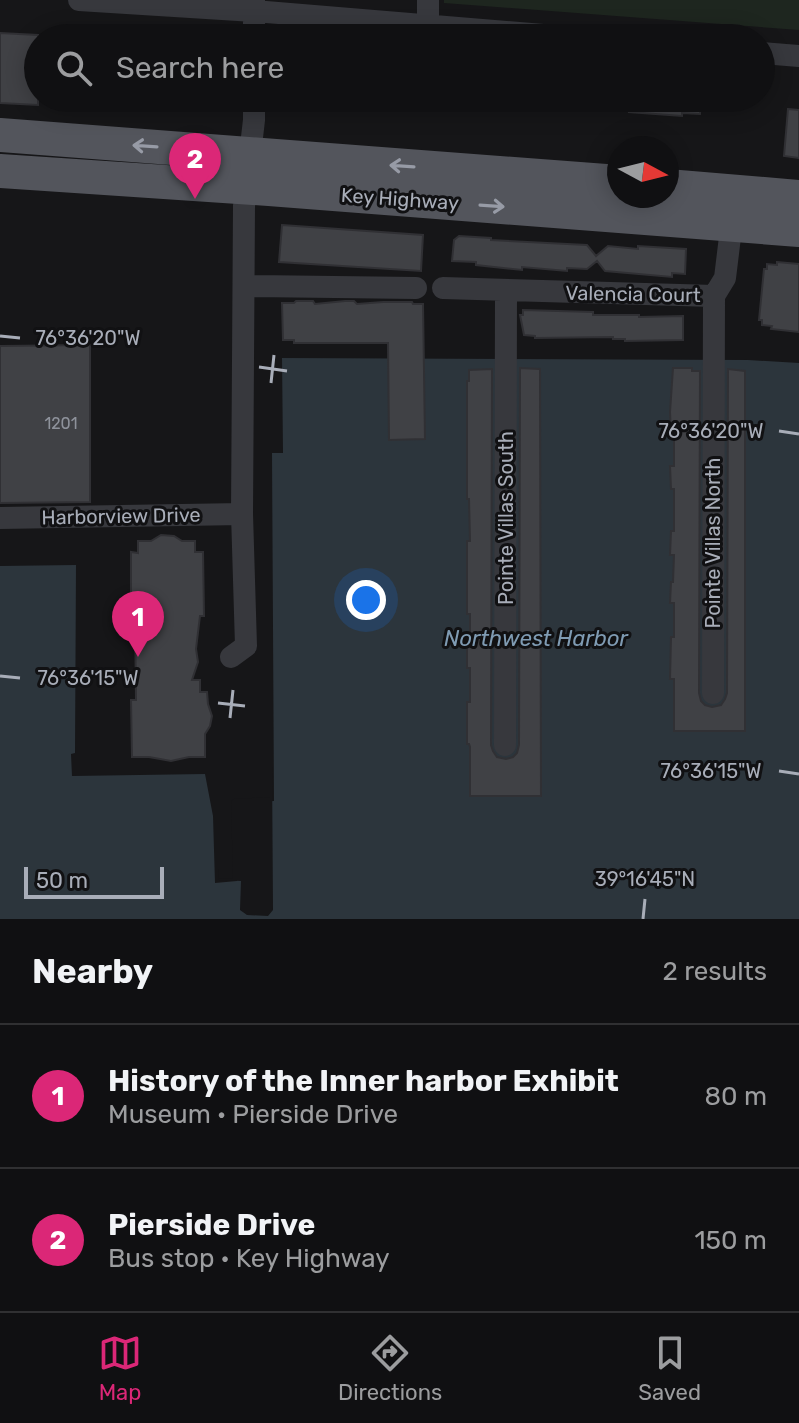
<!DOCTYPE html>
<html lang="en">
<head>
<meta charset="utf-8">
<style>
  :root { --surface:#101012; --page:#1e1e20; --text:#f1f3f6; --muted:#9c9d9f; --line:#303032; --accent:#db2777 }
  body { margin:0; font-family:Rubik,sans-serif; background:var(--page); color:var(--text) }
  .compass { position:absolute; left:607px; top:136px; width:72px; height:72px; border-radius:50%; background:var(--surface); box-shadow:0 4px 20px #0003; rotate:97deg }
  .scale { position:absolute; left:24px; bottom:20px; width:140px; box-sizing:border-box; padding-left:8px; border:4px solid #a8adb8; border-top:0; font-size:22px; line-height:28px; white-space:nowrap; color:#a8adb8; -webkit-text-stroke:6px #111113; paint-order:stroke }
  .you { position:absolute; left:366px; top:600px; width:28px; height:28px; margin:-20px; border:6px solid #fff; border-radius:50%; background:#1a73e8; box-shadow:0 0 0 12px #1a73e833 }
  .badge { display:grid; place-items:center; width:52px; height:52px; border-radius:50%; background:var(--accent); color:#fff; font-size:26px; font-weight:700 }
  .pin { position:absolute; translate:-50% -66px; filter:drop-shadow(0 2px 4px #0008) }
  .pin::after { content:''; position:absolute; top:42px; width:28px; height:24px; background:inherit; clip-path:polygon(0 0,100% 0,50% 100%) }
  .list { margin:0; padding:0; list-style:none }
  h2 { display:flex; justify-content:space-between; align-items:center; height:104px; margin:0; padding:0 32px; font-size:34px }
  h2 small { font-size:26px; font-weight:400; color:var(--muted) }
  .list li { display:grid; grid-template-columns:52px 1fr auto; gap:24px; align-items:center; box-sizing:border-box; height:144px; padding:0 32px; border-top:2px solid var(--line) }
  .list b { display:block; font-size:30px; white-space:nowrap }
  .list p { margin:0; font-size:26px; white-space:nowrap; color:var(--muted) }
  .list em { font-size:26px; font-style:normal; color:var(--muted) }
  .icon { flex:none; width:44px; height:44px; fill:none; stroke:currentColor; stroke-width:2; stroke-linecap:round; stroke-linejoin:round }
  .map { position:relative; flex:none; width:799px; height:919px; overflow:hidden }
  .search { position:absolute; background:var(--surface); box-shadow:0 4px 20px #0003; left:24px; right:24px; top:24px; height:88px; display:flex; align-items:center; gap:20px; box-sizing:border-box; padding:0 28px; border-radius:44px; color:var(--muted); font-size:30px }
  .sheet { height:392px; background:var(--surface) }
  nav { display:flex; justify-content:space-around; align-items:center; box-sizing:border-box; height:112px; border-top:2px solid var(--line); background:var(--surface); font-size:22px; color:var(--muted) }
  nav a { display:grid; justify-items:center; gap:4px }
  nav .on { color:var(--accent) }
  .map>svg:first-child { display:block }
  .green { fill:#1e261f }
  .water { fill:#2c353c }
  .pier { fill:#161618 }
  .building { fill:#404145; stroke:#303034; stroke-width:2 }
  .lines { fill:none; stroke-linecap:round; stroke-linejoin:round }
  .minor { stroke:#37383d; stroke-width:22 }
  .primary { stroke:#53555c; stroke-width:34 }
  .oneway { stroke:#979ba6 }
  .ticks { fill:none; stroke:#a8adb8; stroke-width:3 }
  .labels { text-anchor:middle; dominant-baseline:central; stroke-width:6; stroke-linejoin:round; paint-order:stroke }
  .number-label { font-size:16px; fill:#8e929b }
  .street-label { font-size:20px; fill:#a8adb8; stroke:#111113 }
  .water-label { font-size:22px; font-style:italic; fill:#7f9bb3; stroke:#111113 }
  .ticks-label { font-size:20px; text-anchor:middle; fill:#a8adb8; stroke:#111113; stroke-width:6; stroke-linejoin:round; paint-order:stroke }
</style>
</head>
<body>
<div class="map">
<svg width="799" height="919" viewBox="0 0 799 919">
  <rect width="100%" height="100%" fill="#161618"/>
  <path class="green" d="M444,0H799V30L444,3Z"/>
  <path class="water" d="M282,358L748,360L799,363V919H0V566L76,565L75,753L71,754L72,776L205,774L213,816L215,883L237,881L235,803L274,801L272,453H283Z"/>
  <path class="pier" d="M270,766H272L273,910L268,916L247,915L240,910L241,881L219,880L218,868L219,879L233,878L231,801L234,799L270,797Z"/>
  <path class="building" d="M0,33L38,35V105L0,103Z
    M631,98H701L700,114L682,113V116L629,112Z
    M788,109L799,110V158L784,156Z
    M282,225L423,235L421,271L279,262Z
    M459,236L491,238V240L587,245L596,256L608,246L638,249V246L686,249L685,274L672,273V277L605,271L597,261L587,269L567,268V271L522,267V270L476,265V262L452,261L454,240Z
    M777,262L799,264V332L771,329L772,326L762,325V320H759L764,269H767V264L777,265Z
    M296,301H313L315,304L345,301H354L357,304L383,302H412L413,304H423L425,439L389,440L388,343H294V340H283L282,303H294Z
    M523,310L593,312V315H639V317L683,316V340L625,341V339H613V337L535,338V336L524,335L520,315H523Z
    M90,345V502L0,503V346Z
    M520,368L540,369L541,796H470V747L469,744H467V702H470V668H467V647H470V614H467V541H470L469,499H467V381H469V370L492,369L491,745L493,751L497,757L506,759L513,757L517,753L519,745Z
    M673,368H692V371H700L699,693L701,701L705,705L712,707L721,705L725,699L727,693L728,369L745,371V731H674V679H670L671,637H674V603H670L671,582H673L674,555H670L671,531H674V489H671L670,466H674V433H671L670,412Z
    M161,535L174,536L182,541H195V552H203L204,616H200L196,649L198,662L192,680H200V692H207L208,704L212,716L210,726L205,734V757H189L171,761L149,757H132L131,700H136L135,615H131V552L138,553V541H151Z"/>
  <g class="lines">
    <path class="minor" d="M79,0L254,11L579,38
      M254,0V38
      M428,0V26
      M761,53L799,56
      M244,286L416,288
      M443,288L714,296L725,278L733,212
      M0,518L242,514
      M231,657L246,646L242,514L244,206L254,120V98
      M713,693L714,296
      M505,745L506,291"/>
    <path class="primary" d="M0,135L619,182
      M0,171L269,189L799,230
      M667,186L799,197"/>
  </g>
  <defs><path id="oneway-shaft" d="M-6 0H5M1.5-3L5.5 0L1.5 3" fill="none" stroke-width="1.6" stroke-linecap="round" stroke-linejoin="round" transform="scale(2)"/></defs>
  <g class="oneway">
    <use href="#oneway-shaft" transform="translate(145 146) rotate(-176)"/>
    <use href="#oneway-shaft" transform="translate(402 166) rotate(-176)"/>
    <use href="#oneway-shaft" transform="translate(492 206) rotate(4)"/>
  </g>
  <path class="ticks" d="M0,336L20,338M259,367L287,371M271,383L274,355M779,431L799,434M0,676L20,678M218,703L245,706M230,718L233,690M779,771L799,774M643,919L645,899"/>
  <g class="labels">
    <g class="number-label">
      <text x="61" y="423">1201</text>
    </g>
    <g class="street-label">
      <text transform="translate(400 199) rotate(4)">Key Highway</text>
      <text transform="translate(633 294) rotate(1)">Valencia Court</text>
      <text transform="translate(121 516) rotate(-1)">Harborview Drive</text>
      <text transform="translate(506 518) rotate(-90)">Pointe Villas South</text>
      <text transform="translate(713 543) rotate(-90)">Pointe Villas North</text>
    </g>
    <g class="water-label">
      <text x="536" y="638">Northwest Harbor</text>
    </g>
  </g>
  <g class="ticks-label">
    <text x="88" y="345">76°36'20"W</text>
    <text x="711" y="438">76°36'20"W</text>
    <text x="88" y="685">76°36'15"W</text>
    <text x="711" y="778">76°36'15"W</text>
    <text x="645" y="886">39°16'45"N</text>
  </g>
</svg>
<svg class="compass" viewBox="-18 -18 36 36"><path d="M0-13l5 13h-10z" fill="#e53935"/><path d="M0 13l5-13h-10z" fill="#9c9d9f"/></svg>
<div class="scale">50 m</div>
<div class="you"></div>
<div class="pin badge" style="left:138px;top:657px">1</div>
<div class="pin badge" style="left:195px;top:199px">2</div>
<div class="search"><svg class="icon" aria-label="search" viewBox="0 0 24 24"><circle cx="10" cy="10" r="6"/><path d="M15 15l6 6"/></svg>Search here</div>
</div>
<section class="sheet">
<h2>Nearby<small>2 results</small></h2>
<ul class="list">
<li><span class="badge">1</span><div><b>History of the Inner harbor Exhibit</b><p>Museum · Pierside Drive</p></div><em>80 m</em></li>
<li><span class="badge">2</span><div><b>Pierside Drive</b><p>Bus stop · Key Highway</p></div><em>150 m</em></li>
</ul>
</section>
<nav>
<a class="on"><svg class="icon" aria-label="map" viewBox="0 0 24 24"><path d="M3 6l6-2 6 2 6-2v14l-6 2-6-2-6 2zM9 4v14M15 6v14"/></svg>Map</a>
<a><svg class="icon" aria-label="directions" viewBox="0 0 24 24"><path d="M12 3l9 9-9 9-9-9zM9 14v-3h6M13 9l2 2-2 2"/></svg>Directions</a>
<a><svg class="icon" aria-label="saved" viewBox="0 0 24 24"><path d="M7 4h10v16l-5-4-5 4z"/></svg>Saved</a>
</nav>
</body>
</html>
